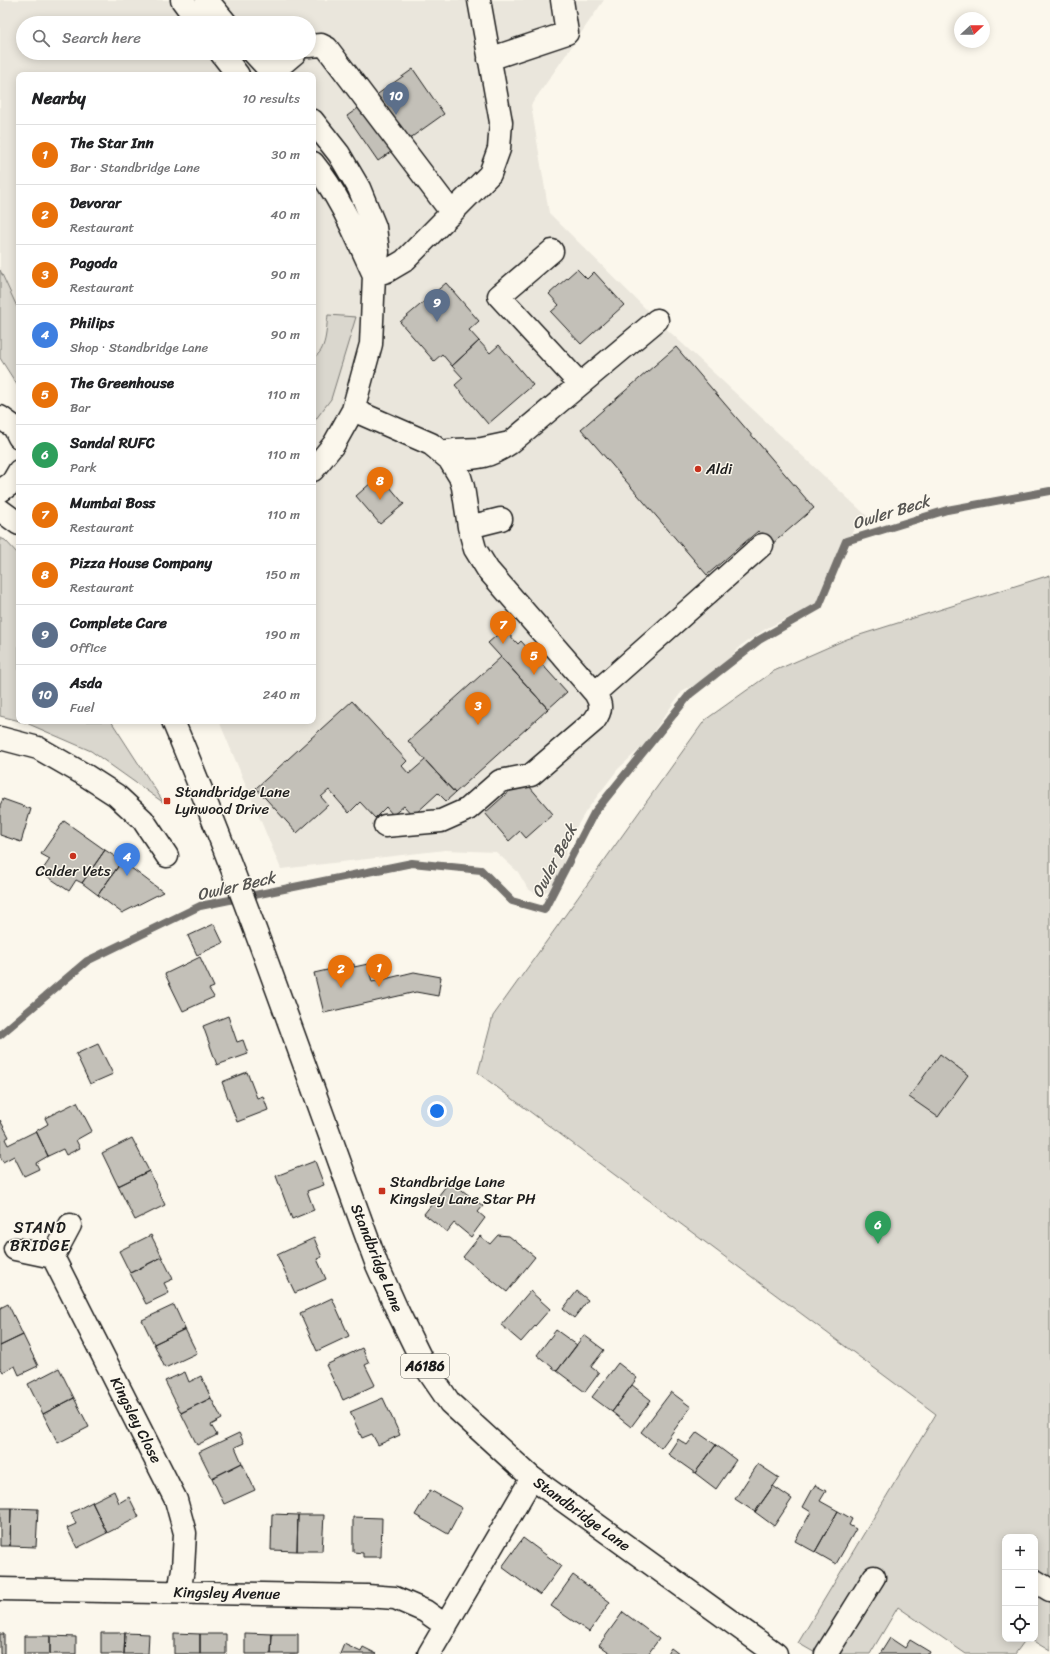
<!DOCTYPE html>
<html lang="en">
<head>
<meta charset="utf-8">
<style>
  :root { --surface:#fff; --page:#f2f2f2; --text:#202124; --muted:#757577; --line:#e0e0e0; --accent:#c8321e }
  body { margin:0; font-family:Sriracha,sans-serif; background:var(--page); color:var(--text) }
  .controls { position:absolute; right:12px; bottom:12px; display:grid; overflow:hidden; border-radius:8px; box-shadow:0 2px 10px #0003 }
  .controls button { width:36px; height:36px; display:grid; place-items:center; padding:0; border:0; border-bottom:1px solid var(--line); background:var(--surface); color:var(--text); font:20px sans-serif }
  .compass { position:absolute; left:954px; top:12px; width:36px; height:36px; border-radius:50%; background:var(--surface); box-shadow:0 2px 10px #0003; rotate:68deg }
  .you { position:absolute; left:437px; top:1111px; width:14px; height:14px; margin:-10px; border:3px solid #fff; border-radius:50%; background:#1a73e8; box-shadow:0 0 0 6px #1a73e833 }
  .badge { display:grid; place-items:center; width:26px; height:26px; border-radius:50%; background:var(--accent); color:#fff; font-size:13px; font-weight:700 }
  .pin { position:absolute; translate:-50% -33px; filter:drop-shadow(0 1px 2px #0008) }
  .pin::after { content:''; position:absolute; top:21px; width:14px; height:12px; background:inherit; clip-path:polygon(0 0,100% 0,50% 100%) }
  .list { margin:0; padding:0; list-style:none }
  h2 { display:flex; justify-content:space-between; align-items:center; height:52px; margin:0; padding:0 16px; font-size:17px }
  h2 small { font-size:13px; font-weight:400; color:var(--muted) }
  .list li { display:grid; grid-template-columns:26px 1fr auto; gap:12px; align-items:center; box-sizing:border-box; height:60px; padding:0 16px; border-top:1px solid var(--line) }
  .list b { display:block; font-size:15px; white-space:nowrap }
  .list p { margin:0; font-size:13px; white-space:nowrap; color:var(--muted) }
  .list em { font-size:13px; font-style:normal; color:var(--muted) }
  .icon { flex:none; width:22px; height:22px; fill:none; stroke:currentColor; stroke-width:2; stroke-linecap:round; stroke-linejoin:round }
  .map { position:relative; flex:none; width:1050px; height:1654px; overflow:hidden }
  .search { position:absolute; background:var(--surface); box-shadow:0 2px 10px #0003; left:16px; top:16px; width:300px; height:44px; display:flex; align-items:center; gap:10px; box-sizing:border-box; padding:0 14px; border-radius:22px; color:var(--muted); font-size:15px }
  .panel { position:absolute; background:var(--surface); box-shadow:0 2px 10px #0003; left:16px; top:72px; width:300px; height:652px; border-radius:8px }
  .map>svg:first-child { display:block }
  .built { fill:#eae6dc; fill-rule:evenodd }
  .green { fill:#dad7ce; stroke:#7b7a75 }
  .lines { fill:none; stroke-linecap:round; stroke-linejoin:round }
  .stream { stroke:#74726e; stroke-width:8 }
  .building { fill:#c3c0b8; stroke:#1c1c1c }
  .minor-casing { stroke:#1c1c1c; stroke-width:25 }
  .major-casing { stroke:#1c1c1c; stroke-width:25 }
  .minor { stroke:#fbf7ec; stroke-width:22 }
  .major { stroke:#fbf7ec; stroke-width:22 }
  .poi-dot { fill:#c8321e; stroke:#fbf7ec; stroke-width:1.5 }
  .labels { text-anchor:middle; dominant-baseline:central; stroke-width:3; stroke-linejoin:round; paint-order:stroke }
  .shield { fill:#fbf7ec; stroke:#5f5e5a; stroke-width:1 }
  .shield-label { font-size:14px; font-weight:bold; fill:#1c1c1c }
  .poi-label { font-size:15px; fill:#1c1c1c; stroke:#fbf7ec; text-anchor:start }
  .street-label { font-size:15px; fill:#1c1c1c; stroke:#fbf7ec }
  .water-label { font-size:16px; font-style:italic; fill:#575653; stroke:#fbf7ec }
  .neighbourhood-label { font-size:16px; letter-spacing:1px; fill:#1c1c1c; stroke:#fbf7ec }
</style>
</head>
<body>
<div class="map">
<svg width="1050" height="1654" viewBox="0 0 1050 1654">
  <rect width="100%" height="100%" fill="#fbf7ec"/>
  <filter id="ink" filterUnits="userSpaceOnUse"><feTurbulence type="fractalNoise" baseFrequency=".025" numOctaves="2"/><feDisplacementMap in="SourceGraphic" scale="8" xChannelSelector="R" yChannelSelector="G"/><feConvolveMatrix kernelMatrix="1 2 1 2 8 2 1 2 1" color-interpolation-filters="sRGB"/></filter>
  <g filter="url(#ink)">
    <path class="built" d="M0,0H604L531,105L549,213L657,320L869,518L854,530L839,549L823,593L815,605L767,628L740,646L732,655L722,670V673L716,680L696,685L685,689L680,694L644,745L618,769L586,811L570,838L561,874L557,882L550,890L538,895L528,889L518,872L496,852L445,850L281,869L219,721H313V75H19V327L0,290ZM23,23H309V53H23Z"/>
    <path class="green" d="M0,270L19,311V388L0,358Z
      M328,315L356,317L331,399L313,423V358C327,351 326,329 328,315Z
      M0,538L5,540L19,555V721H111L164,803L91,751L24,722L0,716Z
      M1050,575V1651L1030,1639H1035V1537H1005V1639H1026L1015,1654H966L898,1607L870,1654H817L798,1643L936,1414L478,1073L493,1016L705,720L774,671L847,639Z"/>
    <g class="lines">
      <path class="stream" d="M0,1035L87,961L200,906L412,863L481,870L512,901L544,910L594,813L690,694L759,640L819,606L846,541L947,510L1050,491"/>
    </g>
    <path class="building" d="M413,69L444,114L378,161L347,116Z
      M577,269L587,279L594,272L624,305L581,344L551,312L559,305L549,294Z
      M446,283L479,321L469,330L479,341L452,366L442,354L434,361L400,322Z
      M479,341L490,353L499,345L533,385L488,424L455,385L463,378L452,366Z
      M676,347L814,508L771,545L758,531L707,575L581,429Z
      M380,475L404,504L380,524L356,496Z
      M504,629L518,644L521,641L567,692L548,709L488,643Z
      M501,657L548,709L455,793L408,741Z
      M352,701L407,761L402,766L409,774L425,760L455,793L446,801L438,793L413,816L404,806L393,815L386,807L375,818L360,802L349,813L329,790L321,797L328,805L297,833L256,788Z
      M523,779L553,814L526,838L520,831L509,841L485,813Z
      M3,799L31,809L21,842L0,835V805Z
      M64,821L105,850L82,883L76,880L69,891L41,872L50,859L41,854Z
      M105,850L122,861L98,895L82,883Z
      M122,861L163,892L122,913L98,895Z
      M214,924L223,943L197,955L188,936Z
      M200,957L214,987L209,989L214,997L183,1011L165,974Z
      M354,964V967L368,964L372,982L414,972L441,977L438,996L416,992L324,1013L314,973Z
      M228,1016L237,1042L243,1040L248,1054L217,1065L203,1026Z
      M98,1044L113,1074L90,1084L76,1054Z
      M940,1054L968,1075L938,1117L909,1097Z
      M247,1072L257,1098L263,1096L268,1110L237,1122L222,1082Z
      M77,1102L92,1131L76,1140L80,1148L66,1155L63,1149L48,1156L36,1131L48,1124L45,1118Z
      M0,1120L9,1137L5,1139L8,1145L36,1131L48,1156L36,1163L39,1169L24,1176L14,1156L3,1162L0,1156Z
      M132,1138L149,1171L118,1186L102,1153Z
      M315,1161L324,1185L307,1191L314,1210L292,1219L276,1176Z
      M149,1171L165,1205L135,1220L118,1186Z
      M450,1181L483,1206L478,1212L485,1218L471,1237L454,1223L447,1232L424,1214Z
      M151,1235L162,1257L130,1273L119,1251Z
      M498,1235L509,1236L535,1257L507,1292L463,1257L480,1236L490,1244Z
      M314,1238L322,1257L317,1259L326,1279L295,1293L277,1255Z
      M162,1257L173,1279L164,1283L169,1293L146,1304L130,1273Z
      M530,1291L550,1309L521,1342L501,1325Z
      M577,1291L588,1300L574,1318L563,1309Z
      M332,1298L349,1336L317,1351L300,1313Z
      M8,1304L23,1335L0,1346V1308Z
      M174,1305L185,1329L154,1344L142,1320Z
      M185,1329L197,1353L165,1368L154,1344Z
      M556,1330L577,1345L557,1371L537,1355Z
      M23,1335L38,1366L19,1375L15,1366L3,1372L0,1367V1346Z
      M584,1335L604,1350L591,1367L599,1373L585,1392L557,1371Z
      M362,1348L369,1363L365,1365L375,1385L343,1400L326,1365Z
      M618,1363L637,1378L612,1412L592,1397Z
      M59,1368L74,1398L43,1414L28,1384Z
      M185,1372L189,1382L201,1376L211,1398L181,1413L165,1381Z
      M632,1385L651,1400L631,1427L612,1412Z
      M671,1392L691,1407L661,1448L641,1432Z
      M74,1398L89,1427L58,1443L43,1414Z
      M211,1398L222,1419L211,1425L217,1435L197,1445L181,1413Z
      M383,1398L400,1435L378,1445L372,1434L362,1438L350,1412Z
      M697,1432L716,1445L695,1473L668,1454L678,1439L687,1445Z
      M239,1433L244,1443L235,1447L242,1463L212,1478L199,1452Z
      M716,1445L736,1460L716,1489L695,1473Z
      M242,1463L255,1490L224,1504L212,1478Z
      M758,1464L779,1478L755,1512L735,1499Z
      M815,1485L826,1491L820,1501L838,1511L815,1552L795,1541L811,1512L803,1507Z
      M773,1486L792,1499L774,1526L755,1512Z
      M430,1490L462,1508L448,1534L415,1515Z
      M114,1491L119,1503L129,1497L139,1517L107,1533L92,1502Z
      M92,1502L107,1533L77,1548L67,1528L76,1524L71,1513Z
      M0,1508H11L10,1546H0Z
      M11,1508L38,1509L36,1547L10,1546Z
      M838,1511L852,1519L849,1525L856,1529L836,1564L815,1552Z
      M272,1514L298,1515L297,1551L271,1550Z
      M298,1515H324L322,1551H297Z
      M353,1517L382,1518L381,1557H363V1553L353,1552Z
      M523,1538L561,1566L540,1595L502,1567Z
      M573,1575L610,1602L589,1632L551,1606Z
      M623,1612L659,1639L648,1654H612L599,1645Z
      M101,1633H125L124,1654H101Z
      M125,1633L149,1634L148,1654H124Z
      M174,1633L200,1634V1654H174Z
      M245,1633L272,1634L271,1654H245Z
      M0,1634H4V1654H0Z
      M200,1634H226V1654H200Z
      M272,1634H298V1654H271Z
      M24,1636H50V1654H24Z
      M50,1636L76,1637V1654H50Z
      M890,1638L905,1648L910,1640L930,1652L929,1654H880Z
      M344,1644L361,1652L363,1647L377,1654H340Z
      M671,1648L679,1654H667Z"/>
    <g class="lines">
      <g class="minor-casing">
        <path id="minor" d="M182,0L199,23
          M207,0L226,23
          M309,46L321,45L327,48L452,213
          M221,53L238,75
          M254,53L274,75
          M489,59L567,33L562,0
          M269,75L295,53
          M313,121L339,154L359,188L375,227L378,252L374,275L371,344L353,410L334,444L313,470
          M313,163C340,196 356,236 374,275
          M552,251L499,296L580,384
          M374,275L387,271L404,261L490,174L499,149L501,122L479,0
          M353,410L431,444L449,459L460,477L463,487L469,527L475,549L488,570L595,693C602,705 602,710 594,721L531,775L500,781L468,809L441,821L385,826
          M510,443L657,320
          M441,452L454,450L482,449L510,443C486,459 477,458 449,459
          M469,527L501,519
          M595,693L762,545
          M0,738L38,748L85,775L116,795L143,820L167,856
          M15,1249L53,1257L70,1225
          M53,1257L176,1500L185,1533L183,1569L179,1592
          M1035,1581L1050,1590
          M0,1589L367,1596L395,1598L425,1611L446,1626
          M429,1654L532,1478
          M826,1654L874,1577"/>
      </g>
      <g class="major-casing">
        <path id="major" d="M0,417L14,427L19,437
          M0,491L12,483L19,471
          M0,510L19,524
          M173,721C248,900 310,1083 377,1265L398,1312L424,1365L450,1403L532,1478L776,1654"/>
      </g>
      <use href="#minor" class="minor"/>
      <use href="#major" class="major"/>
    </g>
  </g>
  <g class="poi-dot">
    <circle cx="698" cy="469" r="4"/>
    <rect x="163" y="797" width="8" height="8" rx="2"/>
    <circle cx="73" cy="856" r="4"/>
    <rect x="378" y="1187" width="8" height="8" rx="2"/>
  </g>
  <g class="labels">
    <rect class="shield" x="401" y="1354" width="48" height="24" rx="3"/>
    <g class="shield-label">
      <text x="425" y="1366">A6186</text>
    </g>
    <g class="poi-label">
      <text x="706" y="469">Aldi</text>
      <text x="175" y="792">Standbridge Lane<tspan x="175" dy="17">Lynwood Drive</tspan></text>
      <text x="73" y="871" text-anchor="middle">Calder Vets</text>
      <text x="390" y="1182">Standbridge Lane<tspan x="390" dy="17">Kingsley Lane Star PH</tspan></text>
    </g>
    <g class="street-label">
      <text transform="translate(377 1258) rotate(68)">Standbridge Lane</text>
      <text transform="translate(136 1420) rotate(63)">Kingsley Close</text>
      <text transform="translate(582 1514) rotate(36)">Standbridge Lane</text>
      <text transform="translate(227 1593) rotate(1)">Kingsley Avenue</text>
    </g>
    <g class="water-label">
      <text transform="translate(891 512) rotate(-17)">Owler Beck</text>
      <text transform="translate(554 861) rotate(-63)">Owler Beck</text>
      <text transform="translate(236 886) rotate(-13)">Owler Beck</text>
    </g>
    <g class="neighbourhood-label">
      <text x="40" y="1227">STAND<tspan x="40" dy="18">BRIDGE</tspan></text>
    </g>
  </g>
</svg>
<div class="controls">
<button>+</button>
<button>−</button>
<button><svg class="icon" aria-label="locate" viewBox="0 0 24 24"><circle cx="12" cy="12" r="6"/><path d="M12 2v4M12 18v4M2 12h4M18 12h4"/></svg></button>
</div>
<svg class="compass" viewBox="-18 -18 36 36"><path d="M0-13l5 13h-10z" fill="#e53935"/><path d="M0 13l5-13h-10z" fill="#757577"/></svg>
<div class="you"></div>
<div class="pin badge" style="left:379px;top:987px;background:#e8710a">1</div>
<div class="pin badge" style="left:341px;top:988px;background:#e8710a">2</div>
<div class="pin badge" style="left:478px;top:725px;background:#e8710a">3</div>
<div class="pin badge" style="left:127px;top:876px;background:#3f7fe0">4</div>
<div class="pin badge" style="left:534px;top:675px;background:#e8710a">5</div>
<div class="pin badge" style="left:878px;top:1244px;background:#2e9e5b">6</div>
<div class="pin badge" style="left:503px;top:644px;background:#e8710a">7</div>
<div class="pin badge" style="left:380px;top:500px;background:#e8710a">8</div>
<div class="pin badge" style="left:437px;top:322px;background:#5c6f8a">9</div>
<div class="pin badge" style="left:396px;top:115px;background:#5c6f8a">10</div>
<div class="search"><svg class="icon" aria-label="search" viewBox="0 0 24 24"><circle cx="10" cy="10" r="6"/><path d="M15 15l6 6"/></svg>Search here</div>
<section class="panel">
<h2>Nearby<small>10 results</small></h2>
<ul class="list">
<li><span class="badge" style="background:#e8710a">1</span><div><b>The Star Inn</b><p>Bar · Standbridge Lane</p></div><em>30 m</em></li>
<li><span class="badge" style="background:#e8710a">2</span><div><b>Devorar</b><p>Restaurant</p></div><em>40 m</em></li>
<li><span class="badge" style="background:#e8710a">3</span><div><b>Pagoda</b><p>Restaurant</p></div><em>90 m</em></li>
<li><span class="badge" style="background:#3f7fe0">4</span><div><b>Philips</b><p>Shop · Standbridge Lane</p></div><em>90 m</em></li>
<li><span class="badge" style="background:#e8710a">5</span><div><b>The Greenhouse</b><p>Bar</p></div><em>110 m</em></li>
<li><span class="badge" style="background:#2e9e5b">6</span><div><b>Sandal RUFC</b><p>Park</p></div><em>110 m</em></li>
<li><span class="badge" style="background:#e8710a">7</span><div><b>Mumbai Boss</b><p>Restaurant</p></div><em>110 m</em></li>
<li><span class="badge" style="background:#e8710a">8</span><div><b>Pizza House Company</b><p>Restaurant</p></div><em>150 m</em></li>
<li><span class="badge" style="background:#5c6f8a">9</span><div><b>Complete Care</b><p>Office</p></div><em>190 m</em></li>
<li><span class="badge" style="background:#5c6f8a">10</span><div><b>Asda</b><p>Fuel</p></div><em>240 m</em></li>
</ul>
</section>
</div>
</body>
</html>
